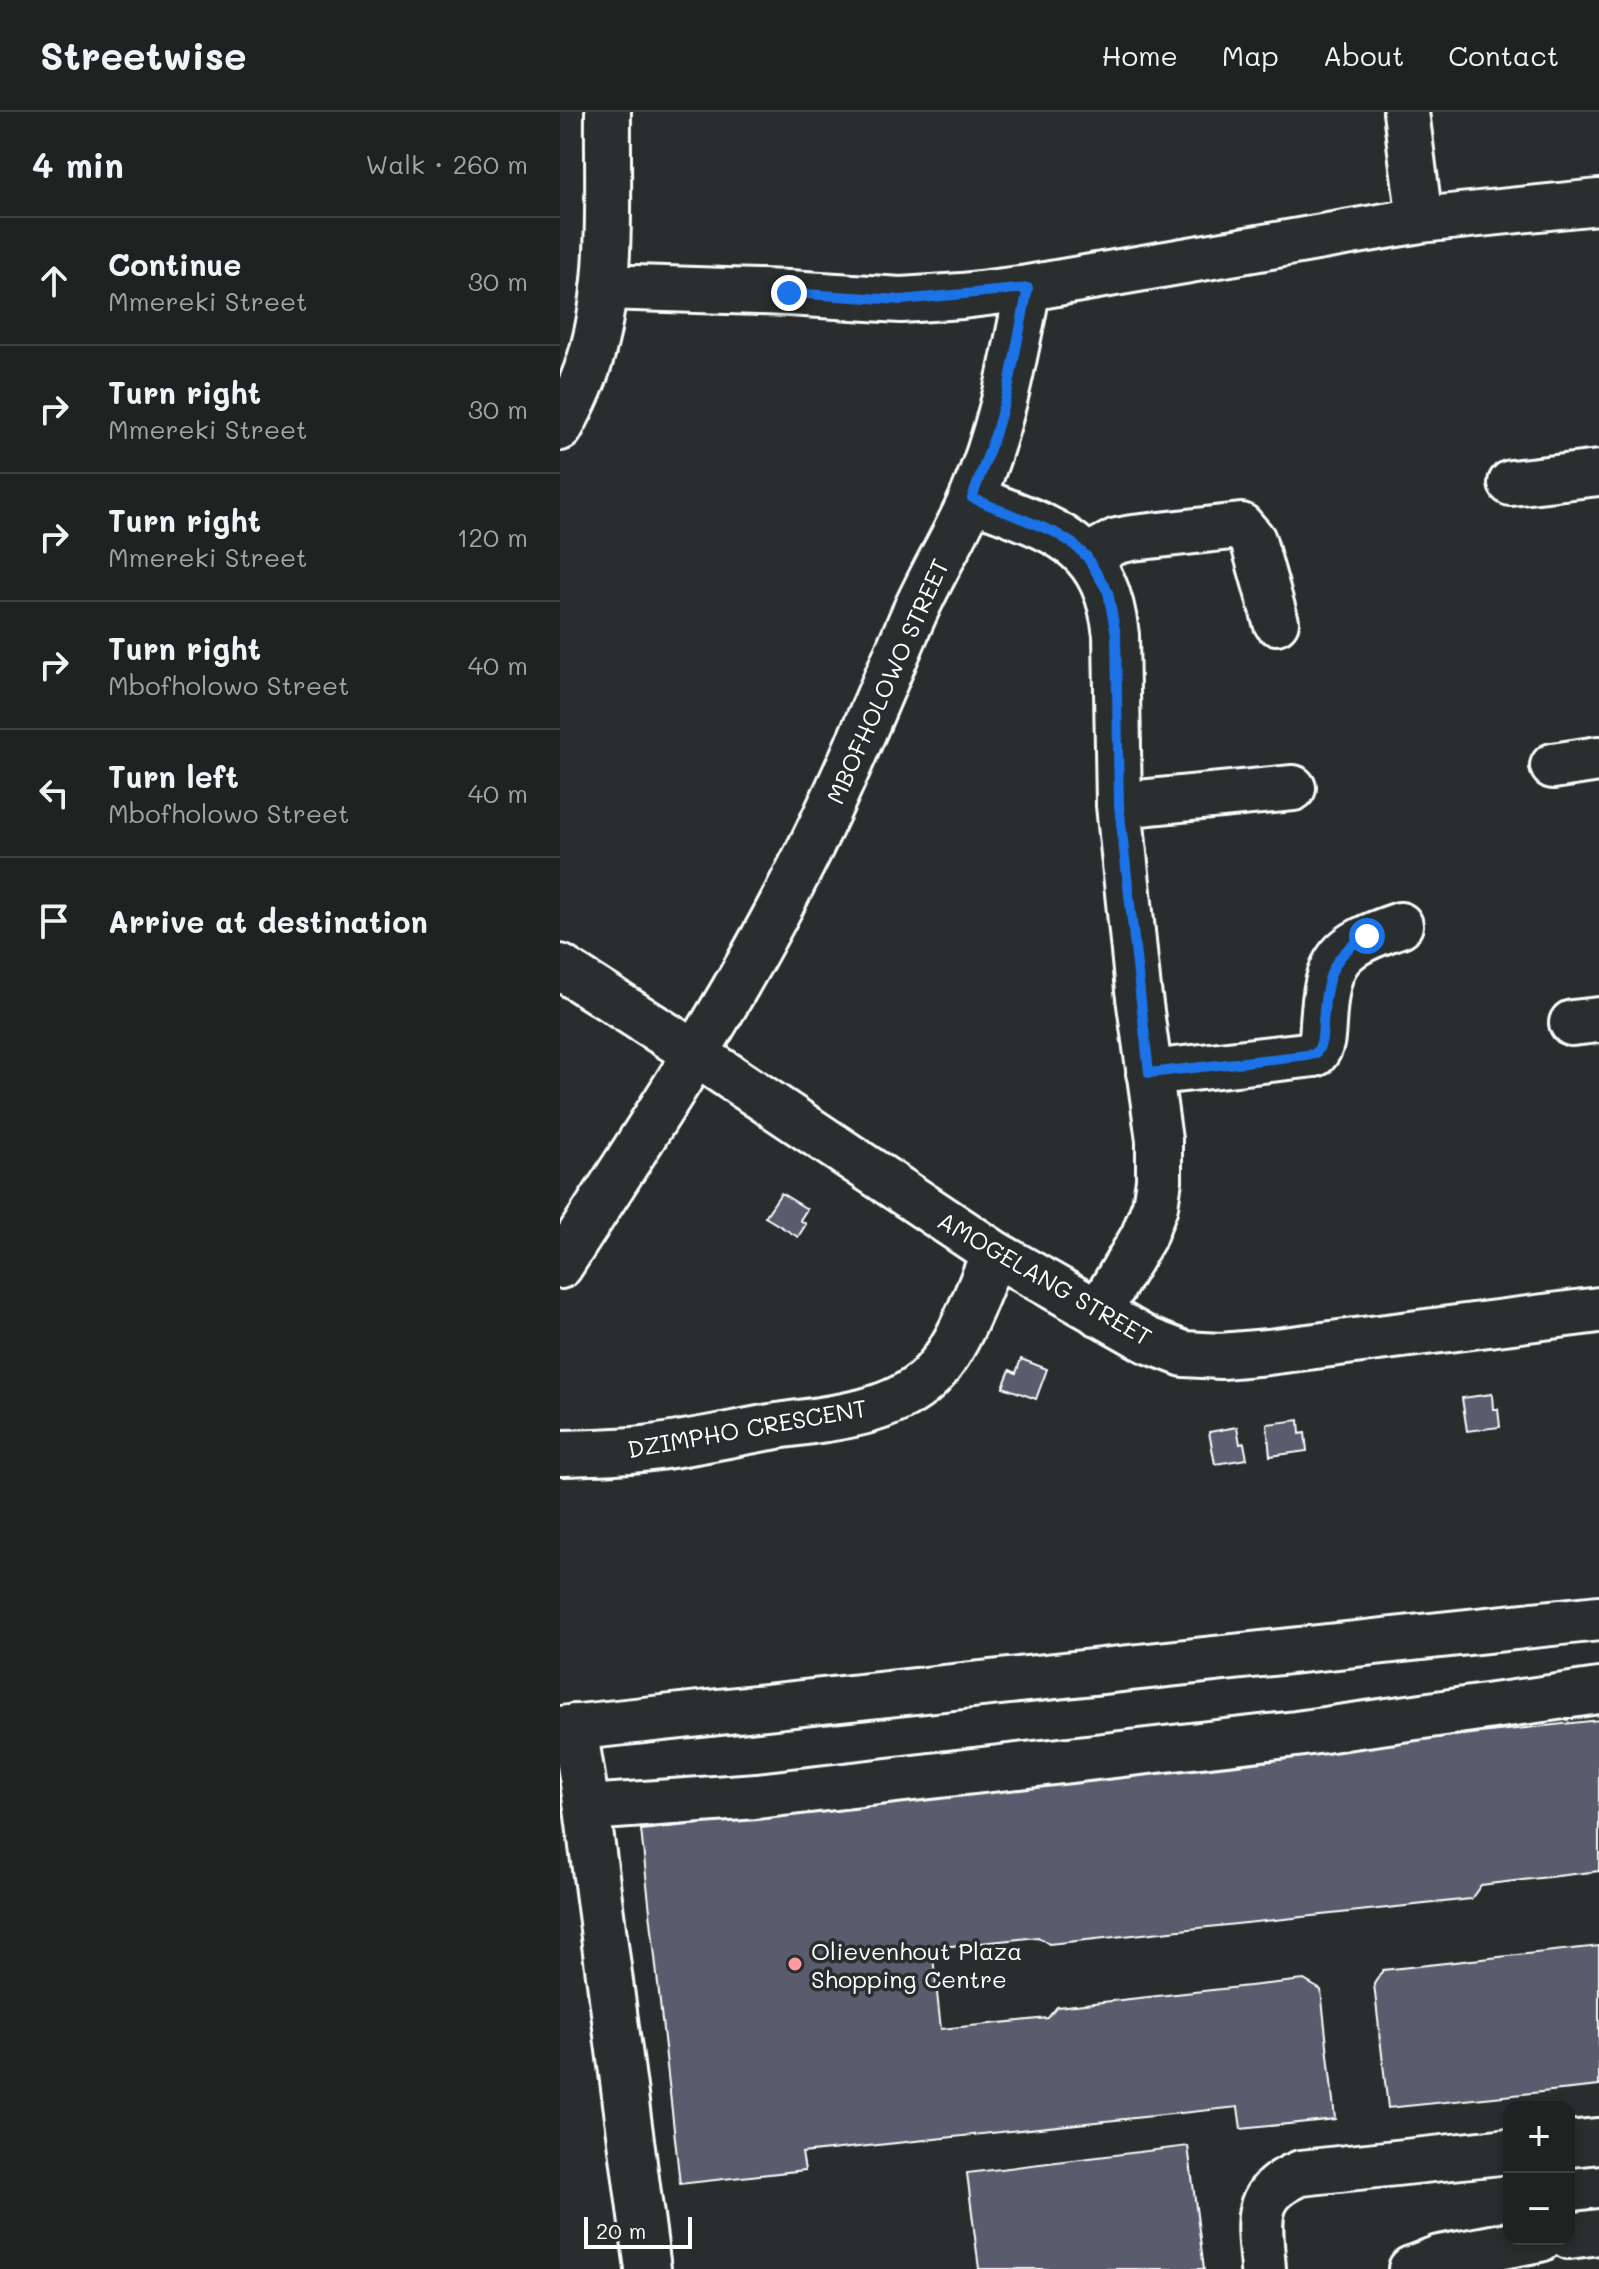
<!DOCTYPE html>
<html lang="en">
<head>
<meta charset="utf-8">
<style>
  :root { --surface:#202222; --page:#2d2f2f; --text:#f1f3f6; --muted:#a2a4a5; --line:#3d3f40 }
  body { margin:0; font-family:Mali,sans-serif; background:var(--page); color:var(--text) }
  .controls { position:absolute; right:24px; bottom:24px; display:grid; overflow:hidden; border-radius:16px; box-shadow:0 4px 12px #0003 }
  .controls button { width:72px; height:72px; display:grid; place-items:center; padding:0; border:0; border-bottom:2px solid var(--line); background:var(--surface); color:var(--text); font:40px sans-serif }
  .scale { position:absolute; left:24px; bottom:20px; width:108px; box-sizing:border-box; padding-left:8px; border:4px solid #fff; border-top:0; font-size:22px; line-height:28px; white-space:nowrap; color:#fff; -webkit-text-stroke:6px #2a2d2e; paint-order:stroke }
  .stop { position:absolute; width:24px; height:24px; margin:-18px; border:6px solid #1a73e8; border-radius:50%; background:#fff }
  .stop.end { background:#1a73e8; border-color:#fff; box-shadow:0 2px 8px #0008 }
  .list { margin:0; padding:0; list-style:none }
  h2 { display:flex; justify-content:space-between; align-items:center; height:104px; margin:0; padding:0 32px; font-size:34px }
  h2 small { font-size:26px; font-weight:400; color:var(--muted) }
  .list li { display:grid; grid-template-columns:52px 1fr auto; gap:24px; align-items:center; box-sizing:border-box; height:128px; padding:0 32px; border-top:2px solid var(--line) }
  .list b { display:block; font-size:30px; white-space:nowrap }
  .list p { margin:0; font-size:26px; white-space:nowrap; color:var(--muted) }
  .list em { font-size:26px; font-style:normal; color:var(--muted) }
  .icon { flex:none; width:44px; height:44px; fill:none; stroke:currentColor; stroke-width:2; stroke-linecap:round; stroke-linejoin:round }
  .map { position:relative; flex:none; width:1039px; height:2157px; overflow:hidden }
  header { display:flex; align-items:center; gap:48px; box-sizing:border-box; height:112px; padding:0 40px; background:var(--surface); border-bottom:2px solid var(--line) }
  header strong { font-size:38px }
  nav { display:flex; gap:44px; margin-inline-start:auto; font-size:28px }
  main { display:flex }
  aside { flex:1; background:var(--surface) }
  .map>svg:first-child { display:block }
  .building { fill:#585b6d; stroke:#fff; stroke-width:2 }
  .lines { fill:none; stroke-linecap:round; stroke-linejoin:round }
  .minor-casing { stroke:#fff; stroke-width:50 }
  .minor { stroke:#2a2d2e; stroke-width:44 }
  .route { stroke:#1a73e8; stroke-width:10 }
  .poi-dot { fill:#ff9aa2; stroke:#2a2d2e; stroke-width:3 }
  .labels { text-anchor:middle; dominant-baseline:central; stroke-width:7; stroke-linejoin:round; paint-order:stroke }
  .street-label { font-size:24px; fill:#fff; stroke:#2a2d2e }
  .poi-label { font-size:24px; fill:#fff; stroke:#2a2d2e; text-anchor:start }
</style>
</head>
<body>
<header>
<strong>Streetwise</strong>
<nav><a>Home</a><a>Map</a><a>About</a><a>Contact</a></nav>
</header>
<main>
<aside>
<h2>4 min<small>Walk · 260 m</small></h2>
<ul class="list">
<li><svg class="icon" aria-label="ahead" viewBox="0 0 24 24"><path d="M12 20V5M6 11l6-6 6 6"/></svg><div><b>Continue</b><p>Mmereki Street</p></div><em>30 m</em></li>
<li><svg class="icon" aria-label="right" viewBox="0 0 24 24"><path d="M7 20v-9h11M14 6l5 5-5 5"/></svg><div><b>Turn right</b><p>Mmereki Street</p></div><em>30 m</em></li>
<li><svg class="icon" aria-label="right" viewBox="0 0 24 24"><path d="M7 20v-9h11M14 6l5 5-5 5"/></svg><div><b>Turn right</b><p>Mmereki Street</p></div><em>120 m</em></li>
<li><svg class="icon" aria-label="right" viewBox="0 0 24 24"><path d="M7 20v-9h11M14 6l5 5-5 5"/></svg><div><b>Turn right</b><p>Mbofholowo Street</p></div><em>40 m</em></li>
<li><svg class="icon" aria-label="left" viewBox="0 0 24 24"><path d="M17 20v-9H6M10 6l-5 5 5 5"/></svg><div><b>Turn left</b><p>Mbofholowo Street</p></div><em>40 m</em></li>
<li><svg class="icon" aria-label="arrive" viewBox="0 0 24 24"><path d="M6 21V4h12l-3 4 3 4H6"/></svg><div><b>Arrive at destination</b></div></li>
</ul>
</aside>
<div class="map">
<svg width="1039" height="2157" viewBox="0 0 1039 2157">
  <rect width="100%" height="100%" fill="#2a2d2e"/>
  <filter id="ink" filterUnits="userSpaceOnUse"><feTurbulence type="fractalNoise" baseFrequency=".0125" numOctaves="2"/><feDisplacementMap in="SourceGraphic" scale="16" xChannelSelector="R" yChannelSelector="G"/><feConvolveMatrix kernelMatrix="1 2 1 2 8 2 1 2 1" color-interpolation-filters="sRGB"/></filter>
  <g filter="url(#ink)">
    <path class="building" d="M221,1081L247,1097L240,1108L246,1112L238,1125L205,1105Z
      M461,1247L487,1257L476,1287L443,1275L450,1258L456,1261Z
      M932,1282L933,1297H938L940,1315L907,1319L902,1286Z
      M739,1308L740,1322L745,1321L747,1339L710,1344L707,1312Z
      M677,1315L680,1332L684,1331L687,1347L655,1352L649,1320Z
      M1039,1608V1759L921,1773L911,1787L489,1832L478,1825L372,1836L381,1917L488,1906L497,1895L744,1868L761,1878L775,2007L681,2017L678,1995L242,2041L245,2058L120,2072L81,1718L362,1688L360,1670L510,1666Z
      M1039,1834V1974L828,1996L814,1872L823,1858Z
      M628,2034L644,2157H419L407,2061Z"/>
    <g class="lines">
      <g class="minor-casing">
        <path id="minor" d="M846,0L860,108
          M44,175L229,181L341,188L402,184L468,176L860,108L1039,90
          M0,316C12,294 23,271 30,248C54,171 47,80 48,0
          M951,371L1039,361
          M412,386C491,418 545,426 556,523L559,693L578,878L599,1028V1068L595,1094L583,1125L538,1201
          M527,445L557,429L572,426L681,414L693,428L716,510
          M993,654L1039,647
          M559,693L733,676
          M0,855L136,942L434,1141L587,1228L624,1242L661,1244L708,1240L1039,1198
          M1012,911L1039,908
          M589,961L755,942C763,933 762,924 763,912C767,845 778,834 840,813
          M0,1154C83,1025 169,897 238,760C280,679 314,595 350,511C368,468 393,429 412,386C441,319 454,247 468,176
          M0,1341C30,1340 61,1340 91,1336C131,1331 171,1322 211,1315C259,1307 321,1305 361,1273C397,1245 416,1182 434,1141
          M14,1615L27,1696L88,2157
          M0,1617L1039,1506
          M27,1696L197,1684L736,1622L1039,1579
          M1009,2032L1039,2029
          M1009,2124L1039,2120
          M703,2157C700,2110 690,2081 741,2061L949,2039
          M851,2157L879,2146L980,2127"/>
      </g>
      <use href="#minor" class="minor"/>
    </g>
  </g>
  <g class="lines" filter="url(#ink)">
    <path class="route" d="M229,181L341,188L468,176L448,278L435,323L412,386L494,420L512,431L527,445L548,480L556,523L559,693L589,961L755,942C763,933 762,924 763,912C766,872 768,844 807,824"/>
  </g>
  <circle class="poi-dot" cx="235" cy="1852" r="8"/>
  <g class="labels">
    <g class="street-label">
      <text transform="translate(327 569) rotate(-66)">MBOFHOLOWO STREET</text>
      <text transform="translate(485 1166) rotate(30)">AMOGELANG STREET</text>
      <text transform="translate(187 1316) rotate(-10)">DZIMPHO CRESCENT</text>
    </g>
    <g class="poi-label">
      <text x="251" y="1838">Olievenhout Plaza<tspan x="251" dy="28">Shopping Centre</tspan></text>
    </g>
  </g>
</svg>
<div class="controls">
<button>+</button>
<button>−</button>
</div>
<div class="scale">20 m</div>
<div class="stop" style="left:807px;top:824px"></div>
<div class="stop end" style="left:229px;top:181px"></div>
</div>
</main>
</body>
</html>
